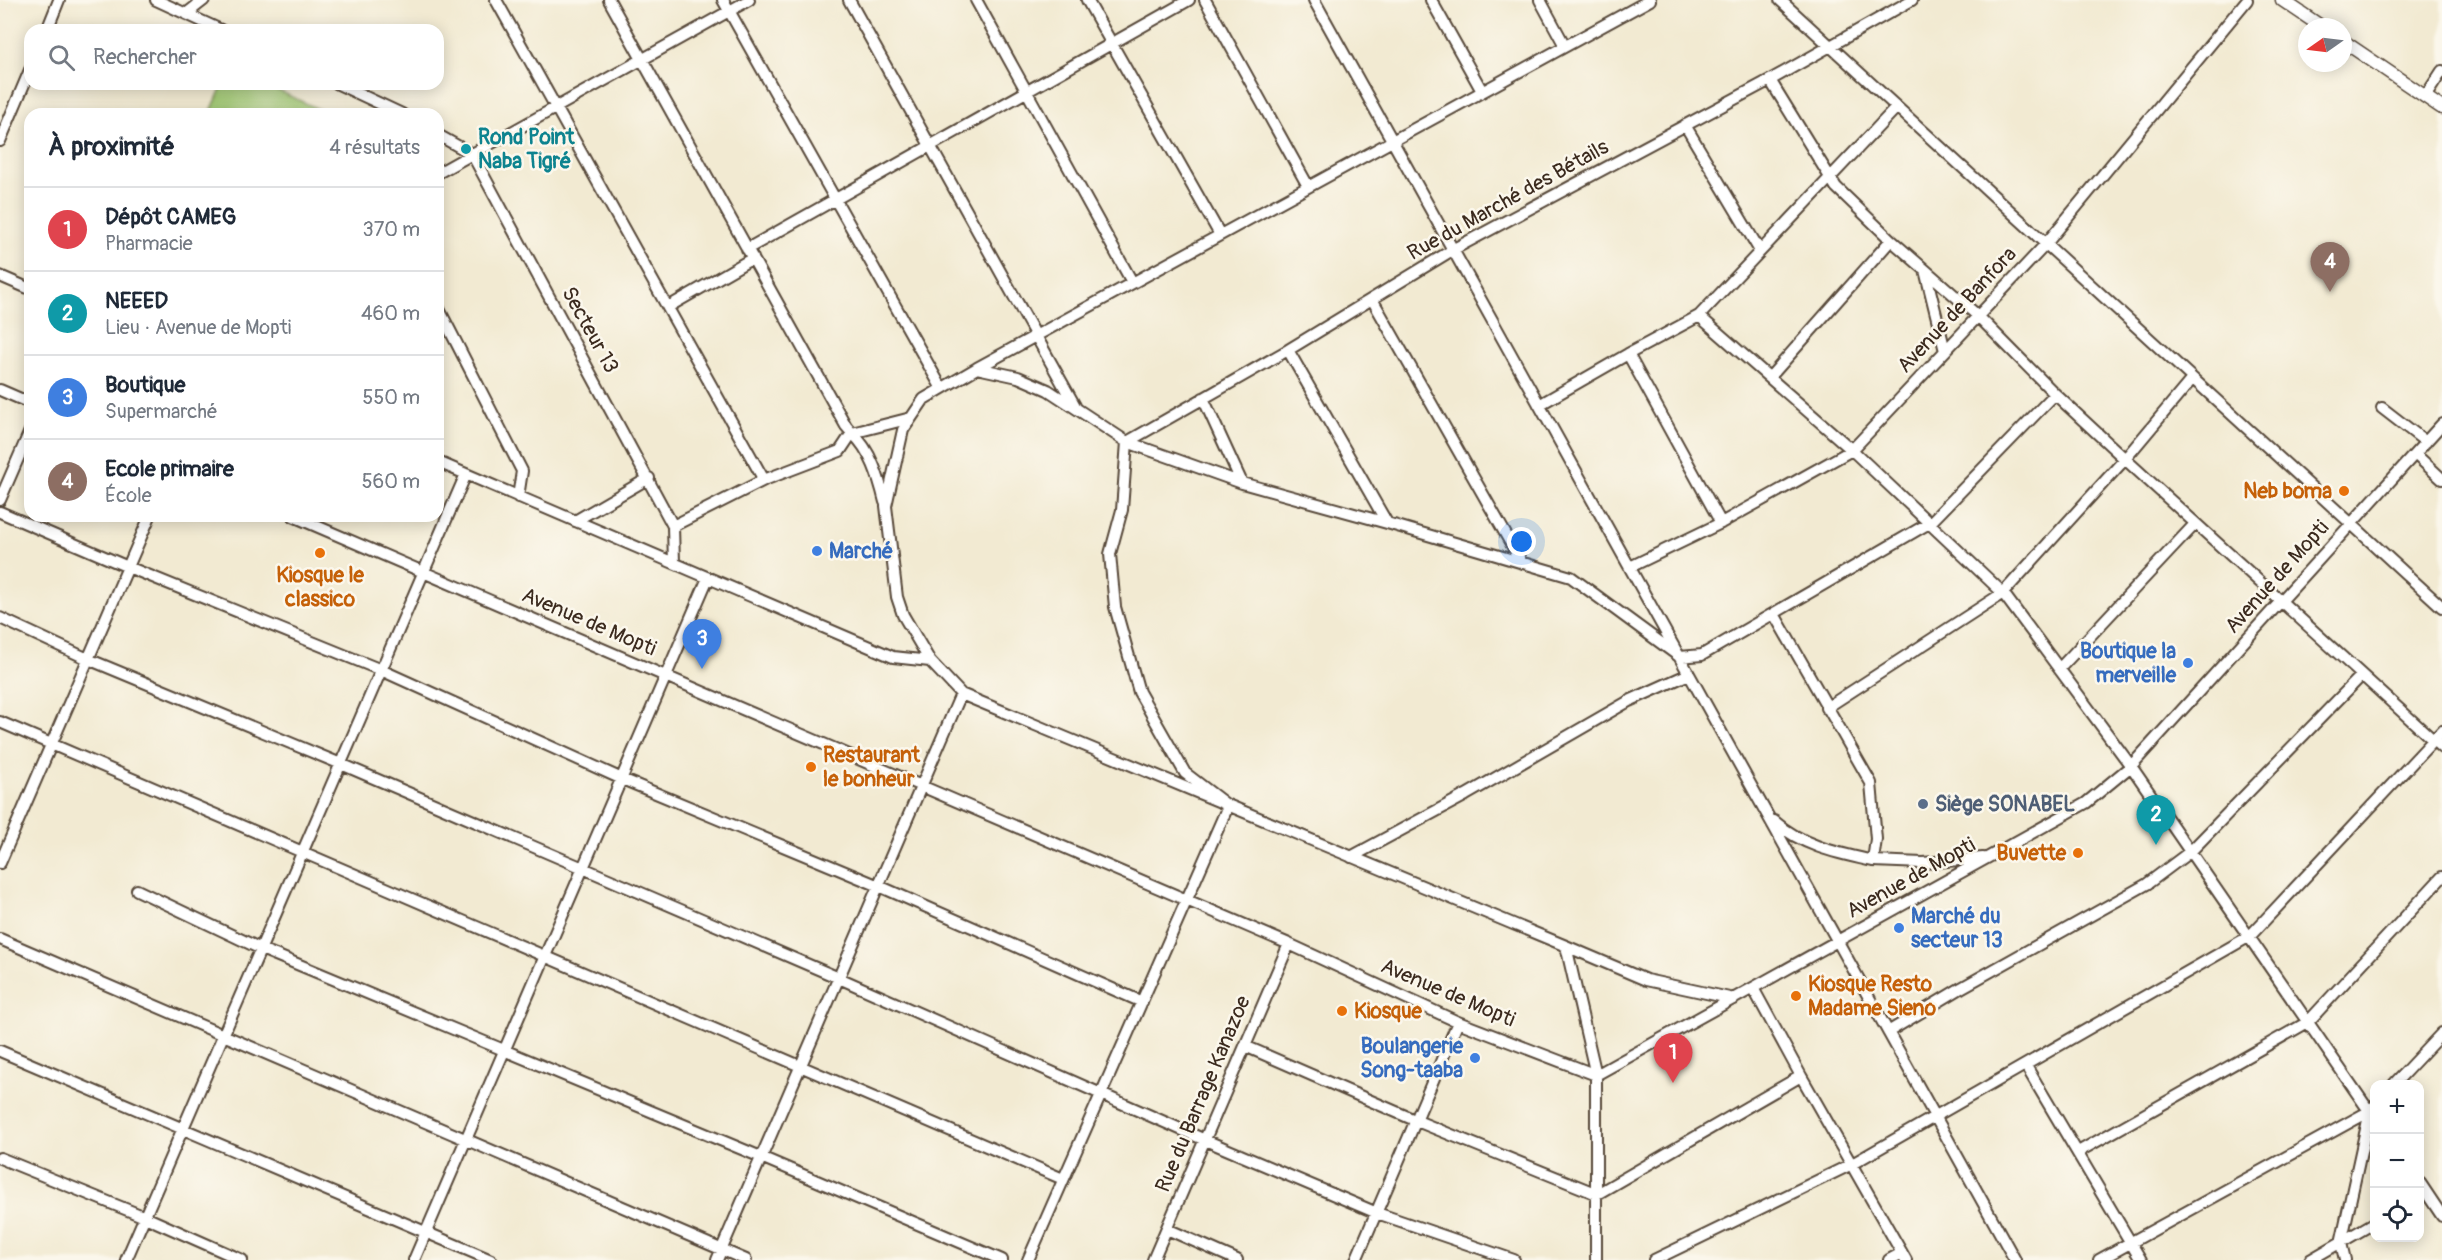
<!DOCTYPE html>
<html lang="fr">
<head>
<meta charset="utf-8">
<style>
  :root { --surface:#fff; --page:#f2f2f3; --text:#1f2937; --muted:#747a83; --line:#e0e1e3; --accent:#7c3aed }
  body { margin:0; font-family:Pangolin,sans-serif; background:var(--page); color:var(--text) }
  .controls { position:absolute; right:18px; bottom:18px; display:grid; overflow:hidden; border-radius:12px; box-shadow:0 3px 15px #0003 }
  .controls button { width:54px; height:54px; display:grid; place-items:center; padding:0; border:0; border-bottom:2px solid var(--line); background:var(--surface); color:var(--text); font:30px sans-serif }
  .compass { position:absolute; left:2298px; top:18px; width:54px; height:54px; border-radius:50%; background:var(--surface); box-shadow:0 3px 15px #0003; rotate:256deg }
  .you { position:absolute; left:1522px; top:542px; width:21px; height:21px; margin:-15px; border:4px solid #fff; border-radius:50%; background:#1a73e8; box-shadow:0 0 0 9px #1a73e833 }
  .badge { display:grid; place-items:center; width:39px; height:39px; border-radius:50%; background:var(--accent); color:#fff; font-size:20px; font-weight:700 }
  .pin { position:absolute; translate:-50% -50px; filter:drop-shadow(0 2px 3px #0008) }
  .pin::after { content:''; position:absolute; top:32px; width:21px; height:18px; background:inherit; clip-path:polygon(0 0,100% 0,50% 100%) }
  .list { margin:0; padding:0; list-style:none }
  h2 { display:flex; justify-content:space-between; align-items:center; height:78px; margin:0; padding:0 24px; font-size:26px }
  h2 small { font-size:20px; font-weight:400; color:var(--muted) }
  .list li { display:grid; grid-template-columns:39px 1fr auto; gap:18px; align-items:center; box-sizing:border-box; height:84px; padding:0 24px; border-top:2px solid var(--line) }
  .list b { display:block; font-size:22px; white-space:nowrap }
  .list p { margin:0; font-size:20px; white-space:nowrap; color:var(--muted) }
  .list em { font-size:20px; font-style:normal; color:var(--muted) }
  .icon { flex:none; width:33px; height:33px; fill:none; stroke:currentColor; stroke-width:2; stroke-linecap:round; stroke-linejoin:round }
  .map { position:relative; flex:none; width:2442px; height:1260px; overflow:hidden }
  .search { position:absolute; background:var(--surface); box-shadow:0 3px 15px #0003; left:24px; top:24px; width:420px; height:66px; display:flex; align-items:center; gap:15px; box-sizing:border-box; padding:0 21px; border-radius:18px; color:var(--muted); font-size:22px }
  .panel { position:absolute; background:var(--surface); box-shadow:0 3px 15px #0003; left:24px; top:108px; width:420px; height:414px; border-radius:18px }
  .map>svg:first-child { display:block }
  .pitch { fill:#a2c974; stroke:#6e7a49; stroke-width:1.5 }
  .lines { fill:none; stroke-linecap:round; stroke-linejoin:round }
  .minor-casing { stroke:#564739; stroke-width:14 }
  .major-casing { stroke:#564739; stroke-width:15 }
  .minor { stroke:#fff; stroke-width:10 }
  .major { stroke:#fff; stroke-width:12 }
  .culture-dot { fill:#0f9aa8; stroke:#fbf7ec; stroke-width:2 }
  .food-dot { fill:#e8710a; stroke:#fbf7ec; stroke-width:2 }
  .shop-dot { fill:#3f7fe0; stroke:#fbf7ec; stroke-width:2 }
  .service-dot { fill:#5c6f8a; stroke:#fbf7ec; stroke-width:2 }
  .labels { text-anchor:middle; dominant-baseline:central; stroke-width:5; stroke-linejoin:round; paint-order:stroke }
  .culture-label { font-size:21px; font-weight:bold; fill:#0d838f; stroke:#fbf7ec; text-anchor:start }
  .street-label { font-size:21px; fill:#3b2a1e; stroke:#fbf7ec }
  .food-label { font-size:21px; font-weight:bold; fill:#c56008; stroke:#fbf7ec; text-anchor:start }
  .shop-label { font-size:21px; font-weight:bold; fill:#366cbe; stroke:#fbf7ec; text-anchor:start }
  .service-label { font-size:21px; font-weight:bold; fill:#4e5e75; stroke:#fbf7ec; text-anchor:start }
</style>
</head>
<body>
<div class="map">
<svg width="2442" height="1260" viewBox="0 0 2442 1260">
  <rect width="100%" height="100%" fill="#fbf7ec"/>
  <filter id="ink" filterUnits="userSpaceOnUse"><feTurbulence type="fractalNoise" baseFrequency=".0167" numOctaves="2"/><feDisplacementMap in="SourceGraphic" scale="12" xChannelSelector="R" yChannelSelector="G"/><feConvolveMatrix kernelMatrix="1 2 1 2 8 2 1 2 1" color-interpolation-filters="sRGB"/></filter>
  <filter id="wash" filterUnits="userSpaceOnUse"><feTurbulence type="fractalNoise" baseFrequency=".008" numOctaves="4" result="noise"/><feDisplacementMap in="SourceGraphic" scale="24" xChannelSelector="R" yChannelSelector="G"/><feGaussianBlur stdDeviation="1.35" result="paint"/><feColorMatrix in="noise" values="0 0 0 0 0 0 0 0 0 0 0 0 0 0 0 0 0 1.4 0 .05"/><feComposite in="paint" operator="in"/></filter>
  <g filter="url(#wash)">
    <rect width="100%" height="100%" fill="#f2ead2"/>
    <path class="pitch" d="M223,84H264L329,114H210Z"/>
  </g>
  <g filter="url(#ink)">
    <g class="lines">
      <g class="minor-casing">
        <path id="minor" d="M156,0L221,30
          M496,0L764,480L673,526
          M609,0L846,426L852,433L911,418
          M723,0L941,387
          M849,0L1075,406
          M976,0L1132,282
          M1087,0L1219,233
          M1205,0L1308,186
          M1314,0L2015,1260
          M1431,0L1482,91
          M1540,0L1565,46
          M1780,0L2442,607
          M186,14L204,0
          M47,30L59,0
          M1770,80L1836,187L1891,240L1978,316L2055,394L2125,459L2442,748
          M338,84L402,114
          M2425,97L2442,71
          M1685,125L1760,251
          M438,135L472,154L673,526L674,563
          M0,141L30,70
          M438,173L749,0
          M747,249L1189,0
          M1925,270L1945,351
          M0,276L30,289
          M1372,299L1522,563
          M438,307L522,471L518,497
          M668,307L753,258
          M1699,316L1852,450L2003,593L2131,766L2374,1118
          M1288,350L1387,523
          M1628,354L1699,316L1896,108
          M977,368L1650,0
          M1770,377L1891,240
          M0,390L30,403
          M1203,398L1242,483
          M1539,405L1628,354L1721,523
          M2382,408L2426,442
          M2415,454L2442,479
          M438,462L893,657L930,661L903,615L897,597L886,506L903,430L924,399L977,368L1018,377L1048,390L1127,442L1242,483L1387,523L1571,577L1680,657L1702,655L1931,522L2055,394
          M764,480L840,451L852,433C871,450 879,478 885,502
          M0,500L30,431
          M0,512L128,567L381,670L622,779L879,886L1142,1002
          M293,516L1289,944L1458,1022L1596,1075L2086,803L2131,766L2442,424
          M575,521L649,478
          M1630,567L1721,523L1852,450L2045,245L2247,0
          M1774,614L1871,783L1876,839L1873,861C1837,853 1802,846 1774,821
          M0,618L88,659L341,764L839,978L1205,1140L1377,1213L1514,1260
          M930,661L961,694L1566,946L1596,1075V1260
          M2060,668L2195,524
          M1826,708L2003,593L2125,459L2192,379
          M0,722L1063,1179
          M1351,857L1466,795L1629,701L1689,674
          M1873,861L1923,863L1983,858
          M0,863L150,516
          M137,890L261,949L761,1157L1002,1260
          M0,939L746,1260
          M1566,946L1646,980L1734,999
          M1888,1032L1961,988L2147,884L2191,851L2362,675
          M1245,1046L1417,1121L1597,1194L1801,1076L1753,988
          M0,1051L491,1260
          M2026,1066L2141,1260
          M1801,1076L1906,1260
          M2394,1084L2442,1033
          M2078,1152L2308,1022L2442,877
          M0,1158L145,1217L242,1260
          M2420,1183L2442,1216
          M1167,1229L1237,1260
          M126,1260L466,474
          M414,1260L708,578
          M717,1260L961,694
          M1028,1260L1228,806L1185,773L1139,692L1115,607L1110,554L1122,510L1127,442L1288,350L1454,249L1770,80L1912,0
          M1153,1260L1289,944
          M1356,1260L1458,1022
          M1654,1260L1852,1164L2250,936L2442,731
          M1889,1260L1902,1253
          M2099,1260L2370,1111L2373,1107
          M2310,1260L2374,1223
          M2345,1260L2341,1243L2370,1111"/>
      </g>
      <g class="major-casing">
        <path id="major" d="M2282,0L2322,27
          M2343,41L2442,108"/>
      </g>
      <use href="#minor" class="minor"/>
      <use href="#major" class="major"/>
    </g>
  </g>
  <circle class="culture-dot" cx="466" cy="149" r="6"/>
  <g class="food-dot">
    <circle cx="2344" cy="491" r="6"/>
    <circle cx="320" cy="553" r="6"/>
    <circle cx="811" cy="767" r="6"/>
    <circle cx="2078" cy="853" r="6"/>
    <circle cx="1796" cy="996" r="6"/>
    <circle cx="1342" cy="1011" r="6"/>
  </g>
  <g class="shop-dot">
    <circle cx="817" cy="551" r="6"/>
    <circle cx="2188" cy="663" r="6"/>
    <circle cx="1899" cy="928" r="6"/>
    <circle cx="1475" cy="1058" r="6"/>
  </g>
  <circle class="service-dot" cx="1923" cy="804" r="6"/>
  <g class="labels">
    <g class="culture-label">
      <text x="478" y="137">Rond Point<tspan x="478" dy="24">Naba Tigré</tspan></text>
    </g>
    <g class="street-label">
      <text transform="translate(1508 200) rotate(-29)">Rue du Marché des Bétails</text>
      <text transform="translate(1957 310) rotate(-47)">Avenue de Banfora</text>
      <text transform="translate(590 330) rotate(61)">Secteur 13</text>
      <text transform="translate(2277 577) rotate(-48)">Avenue de Mopti</text>
      <text transform="translate(589 622) rotate(23)">Avenue de Mopti</text>
      <text transform="translate(1911 878) rotate(-29)">Avenue de Mopti</text>
      <text transform="translate(1448 993) rotate(23)">Avenue de Mopti</text>
      <text transform="translate(1203 1094) rotate(-67)">Rue du Barrage Kanazoe</text>
    </g>
    <g class="food-label">
      <text x="2332" y="491" text-anchor="end">Neb boma</text>
      <text x="320" y="575" text-anchor="middle">Kiosque le<tspan x="320" dy="24">classico</tspan></text>
      <text x="823" y="755">Restaurant<tspan x="823" dy="24">le bonheur</tspan></text>
      <text x="2066" y="853" text-anchor="end">Buvette</text>
      <text x="1808" y="984">Kiosque Resto<tspan x="1808" dy="24">Madame Sieno</tspan></text>
      <text x="1354" y="1011">Kiosque</text>
    </g>
    <g class="shop-label">
      <text x="829" y="551">Marché</text>
      <text x="2176" y="651" text-anchor="end">Boutique la<tspan x="2176" dy="24">merveille</tspan></text>
      <text x="1911" y="916">Marché du<tspan x="1911" dy="24">secteur 13</tspan></text>
      <text x="1463" y="1046" text-anchor="end">Boulangerie<tspan x="1463" dy="24">Song-taaba</tspan></text>
    </g>
    <g class="service-label">
      <text x="1935" y="804">Siège SONABEL</text>
    </g>
  </g>
</svg>
<div class="controls">
<button>+</button>
<button>−</button>
<button><svg class="icon" aria-label="locate" viewBox="0 0 24 24"><circle cx="12" cy="12" r="6"/><path d="M12 2v4M12 18v4M2 12h4M18 12h4"/></svg></button>
</div>
<svg class="compass" viewBox="-18 -18 36 36"><path d="M0-13l5 13h-10z" fill="#e53935"/><path d="M0 13l5-13h-10z" fill="#747a83"/></svg>
<div class="you"></div>
<div class="pin badge" style="left:1673px;top:1083px;background:#e0444e">1</div>
<div class="pin badge" style="left:2156px;top:845px;background:#0f9aa8">2</div>
<div class="pin badge" style="left:702px;top:669px;background:#3f7fe0">3</div>
<div class="pin badge" style="left:2330px;top:292px;background:#8d6e63">4</div>
<div class="search"><svg class="icon" aria-label="search" viewBox="0 0 24 24"><circle cx="10" cy="10" r="6"/><path d="M15 15l6 6"/></svg>Rechercher</div>
<section class="panel">
<h2>À proximité<small>4 résultats</small></h2>
<ul class="list">
<li><span class="badge" style="background:#e0444e">1</span><div><b>Dépôt CAMEG</b><p>Pharmacie</p></div><em>370 m</em></li>
<li><span class="badge" style="background:#0f9aa8">2</span><div><b>NEEED</b><p>Lieu · Avenue de Mopti</p></div><em>460 m</em></li>
<li><span class="badge" style="background:#3f7fe0">3</span><div><b>Boutique</b><p>Supermarché</p></div><em>550 m</em></li>
<li><span class="badge" style="background:#8d6e63">4</span><div><b>Ecole primaire</b><p>École</p></div><em>560 m</em></li>
</ul>
</section>
</div>
</body>
</html>
